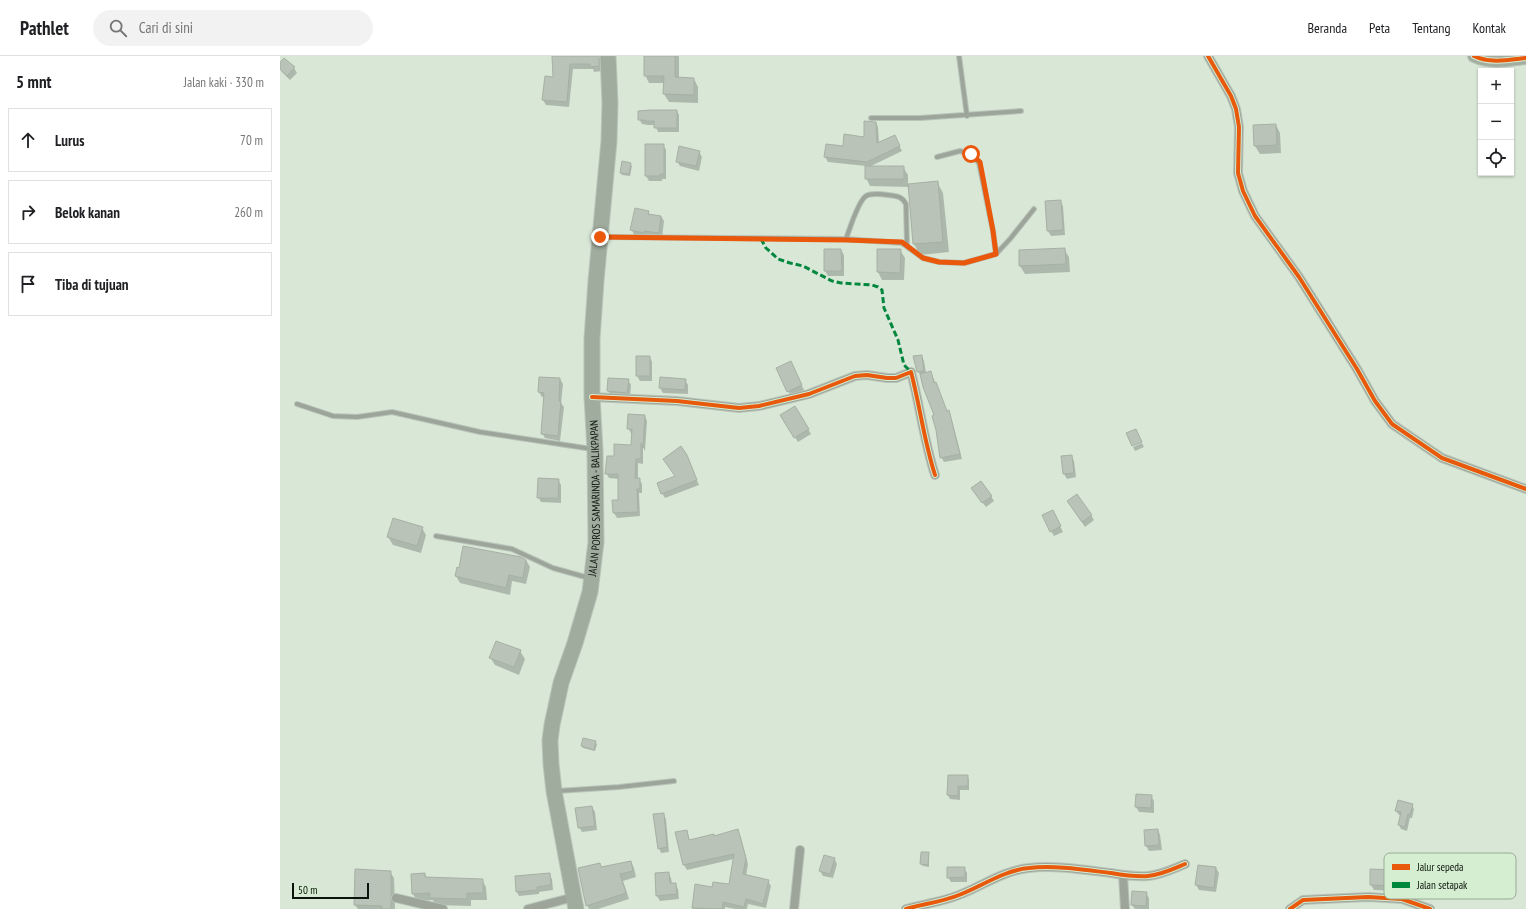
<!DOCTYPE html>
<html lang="id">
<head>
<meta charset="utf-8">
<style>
  :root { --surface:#fff; --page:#f2f2f2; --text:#202124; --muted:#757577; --line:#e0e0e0 }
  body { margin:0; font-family:"PT Sans Narrow",sans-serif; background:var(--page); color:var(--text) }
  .controls { position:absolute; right:12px; top:12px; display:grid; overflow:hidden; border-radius:0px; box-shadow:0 1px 3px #0004 }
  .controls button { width:36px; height:36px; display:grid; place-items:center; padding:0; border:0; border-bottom:1px solid var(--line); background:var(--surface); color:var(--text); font:20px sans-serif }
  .scale { position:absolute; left:12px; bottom:10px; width:77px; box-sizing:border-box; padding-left:4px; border:2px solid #0b140a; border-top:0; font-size:11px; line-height:14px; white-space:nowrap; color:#0b140a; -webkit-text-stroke:3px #d5edd1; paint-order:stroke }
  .stop { position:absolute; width:12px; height:12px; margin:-9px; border:3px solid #ea580c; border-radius:50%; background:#fff }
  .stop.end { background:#ea580c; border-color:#fff; box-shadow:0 1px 4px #0008 }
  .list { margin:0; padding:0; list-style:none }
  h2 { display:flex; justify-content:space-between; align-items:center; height:52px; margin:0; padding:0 16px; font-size:17px }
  h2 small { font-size:13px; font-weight:400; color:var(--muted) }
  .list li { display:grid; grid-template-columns:26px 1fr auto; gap:12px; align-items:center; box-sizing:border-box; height:64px; margin:0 8px 8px; padding:0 8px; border:1px solid var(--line); border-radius:0px }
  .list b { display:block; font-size:15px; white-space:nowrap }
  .list em { font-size:13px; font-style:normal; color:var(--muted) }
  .icon { flex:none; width:22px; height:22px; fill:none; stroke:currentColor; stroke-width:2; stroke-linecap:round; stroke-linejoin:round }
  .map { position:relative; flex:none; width:1246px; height:853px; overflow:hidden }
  header { display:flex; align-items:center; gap:24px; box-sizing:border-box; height:56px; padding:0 20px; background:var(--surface); border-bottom:1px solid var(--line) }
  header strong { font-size:19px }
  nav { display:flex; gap:22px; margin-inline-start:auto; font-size:14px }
  .search { width:280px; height:36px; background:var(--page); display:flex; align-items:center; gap:10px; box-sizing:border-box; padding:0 14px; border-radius:22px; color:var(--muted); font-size:15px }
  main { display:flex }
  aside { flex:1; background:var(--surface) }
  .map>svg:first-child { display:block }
  .shadow { fill:#0003 }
  .building { fill:#b9c3b7; stroke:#a6b1a4 }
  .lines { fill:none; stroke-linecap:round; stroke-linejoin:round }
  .lane-casing { stroke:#b9c4b8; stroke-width:6 }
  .street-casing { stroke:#b9c4b8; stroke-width:10 }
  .secondary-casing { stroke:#b9c4b8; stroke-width:14 }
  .highway-casing { stroke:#b9c4b8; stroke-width:17 }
  .lane { stroke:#9da59b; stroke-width:4 }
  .street { stroke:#9da59b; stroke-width:8 }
  .secondary { stroke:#a3aea1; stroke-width:12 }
  .highway { stroke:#a0ac9e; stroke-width:15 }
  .quiet { stroke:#00873e; stroke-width:3; stroke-dasharray:6 3; stroke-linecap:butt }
  .cycleway-casing { stroke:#d5edd1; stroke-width:6 }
  .cycleway { stroke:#e8590c; stroke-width:4 }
  .route { stroke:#ea580c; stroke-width:5 }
  .labels { text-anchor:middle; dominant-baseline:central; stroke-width:3; stroke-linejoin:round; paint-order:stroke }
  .street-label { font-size:11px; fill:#0b140a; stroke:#d5edd1 }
  .key { fill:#d5edd1; stroke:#98ac95; stroke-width:1 }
  .key-label { font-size:11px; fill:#0b140a }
</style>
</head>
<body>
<header>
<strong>Pathlet</strong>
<div class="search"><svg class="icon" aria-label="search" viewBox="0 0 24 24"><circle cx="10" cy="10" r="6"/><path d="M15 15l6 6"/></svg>Cari di sini</div>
<nav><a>Beranda</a><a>Peta</a><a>Tentang</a><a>Kontak</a></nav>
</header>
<main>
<aside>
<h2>5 mnt<small>Jalan kaki · 330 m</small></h2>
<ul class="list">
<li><svg class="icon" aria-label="ahead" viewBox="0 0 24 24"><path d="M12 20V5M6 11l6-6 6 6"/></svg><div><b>Lurus</b></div><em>70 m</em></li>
<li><svg class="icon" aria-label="right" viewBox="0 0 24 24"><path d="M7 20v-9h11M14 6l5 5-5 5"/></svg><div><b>Belok kanan</b></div><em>260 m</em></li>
<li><svg class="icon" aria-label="arrive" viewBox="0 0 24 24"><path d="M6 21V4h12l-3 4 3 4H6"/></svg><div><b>Tiba di tujuan</b></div></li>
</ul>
</aside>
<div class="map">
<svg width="1246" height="853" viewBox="0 0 1246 853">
  <rect width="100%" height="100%" fill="#d9e7d7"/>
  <path class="shadow" d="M273,0H319L322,8V15L314,16L313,13H293L289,51L266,49L263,44L274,22Z
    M365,0H399V22L414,23L418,31V47L389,46L384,38V27H369L365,19Z
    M0,8L14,12L17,17L10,24L1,15Z
    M397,55L399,59V76H378L375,69H368L362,68L359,63Z
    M596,66L598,71L599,87L617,85L622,95L589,111H623L628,119V129L657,126L663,137L669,196L640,199L634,188L629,131L590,130L586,122V110L548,106L545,101L563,91L585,82Z
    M996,69L1000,77L1001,97L980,98L975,90Z
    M383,89L386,94V123H382V125H369L366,120Z
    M419,96L422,101L419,115L400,110L397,105Z
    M350,108L352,110L350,120L342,119L341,117Z
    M780,145L783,150L785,179L771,180L768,175L766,146Z
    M368,156L370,159L381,160L384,165L382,182H366L354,179L352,174Z
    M784,193L789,201L790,216L745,218L740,210V195Z
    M545,194H561L564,199V220H548L545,215Z
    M620,194L625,202L624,224H602L598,216Z
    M641,300L644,305L646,317L650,316L653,321L667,356H668L671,361L682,403L664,406L661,401L655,360L642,321L638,316L635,301Z
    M370,301L372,306V325H360L357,320Z
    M513,311L524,334L511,340L508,335Z
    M260,322L280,323L283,328L281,347L284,351L280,385L265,382L262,377L264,341H262L259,336Z
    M381,322L405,324L408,329V338L383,337L380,332Z
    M348,324L351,329L350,341L331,340L328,334Z
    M515,351L531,378L518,386L501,359Z
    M365,360L367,365L365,395L363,391V408L358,407V423H359L362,428V437H359L360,460L337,462L334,457L333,445H339V423L329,422L326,417L335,401L352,390L353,377H351L348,372Z
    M862,387L864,391L855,395L853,391Z
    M406,399L419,429L385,442L382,437L396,421Z
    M791,400L794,405L796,421L787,423L784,418Z
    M278,424L281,429V447L261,446L258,441Z
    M696,438L711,440L714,445L706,451Z
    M791,450L811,459L814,464L805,471Z
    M775,460L783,476L774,480L771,475Z
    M142,472L146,479L141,497L113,489L108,481Z
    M246,504L250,511L246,528L232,525L230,539L180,527L176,520L177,512Z
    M240,595L245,603L239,619L215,609L210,601Z
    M304,683L315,686L317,688L315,695L303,692L302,690Z
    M668,720H687L689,724V734H680V744L670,743L668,739Z
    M871,740L874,745V757L859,756L856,751Z
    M1132,749L1134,753L1132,762H1130L1127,775L1121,773L1119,769L1121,759H1119L1116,755Z
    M312,751L315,756L317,774L302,776L299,771Z
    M383,758L386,763L389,796L381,797L379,792Z
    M457,774L460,779L468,808L466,820L488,825L491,830L486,852L468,848L467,853H455L445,851V853H413V852L433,832L449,829L454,803L407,814L404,809L396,777L407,775L410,785L433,779L435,781Z
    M878,774L880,779L882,794L869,795L866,790Z
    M648,797L649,799V811L643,810L641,808Z
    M554,802L557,808L553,822L543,820L540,815Z
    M351,806L354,812L356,821L343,825L349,843L318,853H309L307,849L320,809L322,812Z
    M684,812L687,817V826H671L668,821Z
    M936,812L939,817L936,836L919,834L916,829Z
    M1115,815L1118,820L1117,835L1094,834L1091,829Z
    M110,816L114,822L115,853H78L75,849Z
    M388,817L391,822L392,828H395L398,833L399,843L380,845L377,840Z
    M145,818L147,822L202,824L206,831L207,844H191V850L155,849L153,844L137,845L133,838Z
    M269,818L272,823L273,834L259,836V838L239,840L237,836L236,821Z
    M866,837L869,842V853H855L852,849Z"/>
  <path class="building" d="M272,0H319V10L310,11V8H290L287,46L262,44L265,20L273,21Z
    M364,0H395V21L414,22V39L383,38L384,20H364Z
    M4,2L15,11L7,20L0,13V6Z
    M370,54H397V72H374V65H365V64H358V55Z
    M584,65L596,66L597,87L615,79L620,90L587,106L544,101L546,88L563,90L564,78L584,81Z
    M996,68L997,89L974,90L973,69Z
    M365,88H384V118H380V120H365Z
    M399,90L420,95L416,110L396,106Z
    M342,105L351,107L349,118L340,117Z
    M585,110H624V123H585Z
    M658,125L663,186L633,188L628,128Z
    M781,144L783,174L767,175L765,145Z
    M355,152L369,155L368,158L381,160L379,177L364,175V177L350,174Z
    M785,192L786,208L739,210V194Z
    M544,193H561L562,215H544Z
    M597,193H621L620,217L597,216Z
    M642,299L644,315L637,316L633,300Z
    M356,300H370V320H356Z
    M511,305L522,329L507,336L496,312Z
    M651,315L654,327L656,326L667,355L669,354L680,398L660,402L656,374L652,360L654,359L643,331L640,318Z
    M259,321L280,322L279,345H281L278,380L261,378L264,337L258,336Z
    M380,321L406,323L405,334L379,332Z
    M328,322L349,323L347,337L327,335Z
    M515,350L529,373L514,382L500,359Z
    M348,358L365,359L363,392L361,387V403H356L355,422H360V433H357L358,456L333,457L332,444H338V418H325L327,400H334V388L351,389L352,373H347Z
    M856,373L862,386L852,390L846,377Z
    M401,390L407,399L417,424L381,438L377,427L395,420L383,403Z
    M792,399L794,417L783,418L781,400Z
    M258,422L279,423L278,442H257Z
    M701,425L712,440L702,447L691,432Z
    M797,438L812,459L802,466L787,445Z
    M773,454L781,470L770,476L762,459Z
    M113,462L143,471L137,490L107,481Z
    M183,490L241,501L246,504L243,522L229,519L226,532L175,520L177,511L179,512Z
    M216,585L241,594L234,611L209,602Z
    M303,682L316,685L314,694L301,690Z
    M668,719H688V730H678V740L667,739Z
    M856,738L872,739L871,752L855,751Z
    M1118,744L1133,748L1130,759L1128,758L1125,771L1118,769L1121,756L1115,755Z
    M312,750L315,770L298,772L295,752Z
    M384,757L387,791L378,793L373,758Z
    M458,773L466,802L463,818L489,824L483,848L466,843L464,851L443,846L442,853L412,852L415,828L432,831L433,826L449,828L454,798L403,809L395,776L407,774L409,784L434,778V780Z
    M878,773L879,789L865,790L864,774Z
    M641,796H649L648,809L640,808Z
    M544,799L555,802L550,818L539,815Z
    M351,805L353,815L340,818L346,837L306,850L298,812L320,807L321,811Z
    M918,809L936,811L934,832L915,829Z
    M667,811H685V821L667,822Z
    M75,813L111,815V853H102V850L74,849Z
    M1090,813L1115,814V830L1090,829Z
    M389,816L390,827H396L397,838L376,840L375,817Z
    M145,817V821L203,823V837H187V843L150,842V837L132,838L131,818Z
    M270,817L271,829L257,831V834L236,836L235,820Z
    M852,835L867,836L866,850L851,849Z"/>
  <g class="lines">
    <g class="lane-casing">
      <path id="lane" d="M679,0L687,60
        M591,62H640L741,55
        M657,101L680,95L691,98L699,107L713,175L716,198
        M322,181L566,183L622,187L643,202L659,206L684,207L716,198L730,183L754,153
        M566,183C569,175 578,145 586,140C591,137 601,138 608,139C616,140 622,140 626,148L627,190
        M17,348L53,360L77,361L112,356L200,376L312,393
        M156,480L232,493L273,512L309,522
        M277,735L339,731L394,725"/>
    </g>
    <g class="street-casing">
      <path id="street" d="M928,0L951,40L956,53L959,71L958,117L963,135L975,160L1019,221L1077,313L1095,345L1112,368L1162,402L1246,433
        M312,341L397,345L459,352L479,350L529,338L575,320L587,319L607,322H616L631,316C640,350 644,385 655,419
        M843,819L845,853
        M116,842L163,853
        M248,853L294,841
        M514,853L520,794
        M626,853C643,848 662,846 679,839C702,830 725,814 749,812C775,809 806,814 831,817C843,819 856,821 868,820C881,819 893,813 905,808
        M1010,853L1023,844L1088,841L1122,843L1150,853"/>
    </g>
    <g class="secondary-casing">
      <path id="secondary" d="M1194,0C1210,8 1229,4 1246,2"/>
    </g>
    <g class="highway-casing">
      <g id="highway">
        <path id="s1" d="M296,853L274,735L271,708L270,684L272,669L281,627L295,587L310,536L316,486L315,394L312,341V283L316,225L329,85L330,47L328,0"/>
      </g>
    </g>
    <use href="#lane" class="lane"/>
    <use href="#street" class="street"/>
    <use href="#secondary" class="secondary"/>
    <use href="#highway" class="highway"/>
    <path class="quiet" d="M481,183L486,192L498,203L510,207L523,210L552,225L561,227L592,229L598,231L602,234L604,252L618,284L624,309L631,316"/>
    <g class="cycleway-casing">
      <path id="cycleway" d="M928,0L951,40L956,53L959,71L958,117L963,135L975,160L1019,221L1077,313L1095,345L1112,368L1162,402L1246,433
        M1194,0C1210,8 1229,4 1246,2
        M312,341L397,345L459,352L479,350L529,338L575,320L587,319L607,322H616L631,316C640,350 644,385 655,419
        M626,853C643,848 662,846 679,839C702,830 725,814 749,812C775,809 806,814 831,817C843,819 856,821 868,820C881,819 893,813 905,808
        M1010,853L1023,844L1088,841L1122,843L1150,853"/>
    </g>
    <use href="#cycleway" class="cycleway"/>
  </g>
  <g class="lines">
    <path class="route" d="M320,181L566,184L622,186L643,202L659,206L684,207L716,198L713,175L700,106L691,98"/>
  </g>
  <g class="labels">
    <g class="street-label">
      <text stroke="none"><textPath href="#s1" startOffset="419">JALAN POROS SAMARINDA - BALIKPAPAN</textPath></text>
    </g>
  </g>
  <rect x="1104" y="797" width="132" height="46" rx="6" class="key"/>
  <rect x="1112" y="808" width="18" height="6" fill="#e8590c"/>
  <rect x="1112" y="826" width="18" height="6" fill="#00873e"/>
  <g class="key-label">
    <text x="1137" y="815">Jalur sepeda</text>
    <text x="1137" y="833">Jalan setapak</text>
  </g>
</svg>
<div class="controls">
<button>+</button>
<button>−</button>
<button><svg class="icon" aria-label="locate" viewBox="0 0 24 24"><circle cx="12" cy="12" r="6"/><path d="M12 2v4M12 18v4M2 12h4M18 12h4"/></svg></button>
</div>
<div class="scale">50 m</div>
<div class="stop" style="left:691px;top:98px"></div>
<div class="stop end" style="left:320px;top:181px"></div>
</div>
</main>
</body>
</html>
